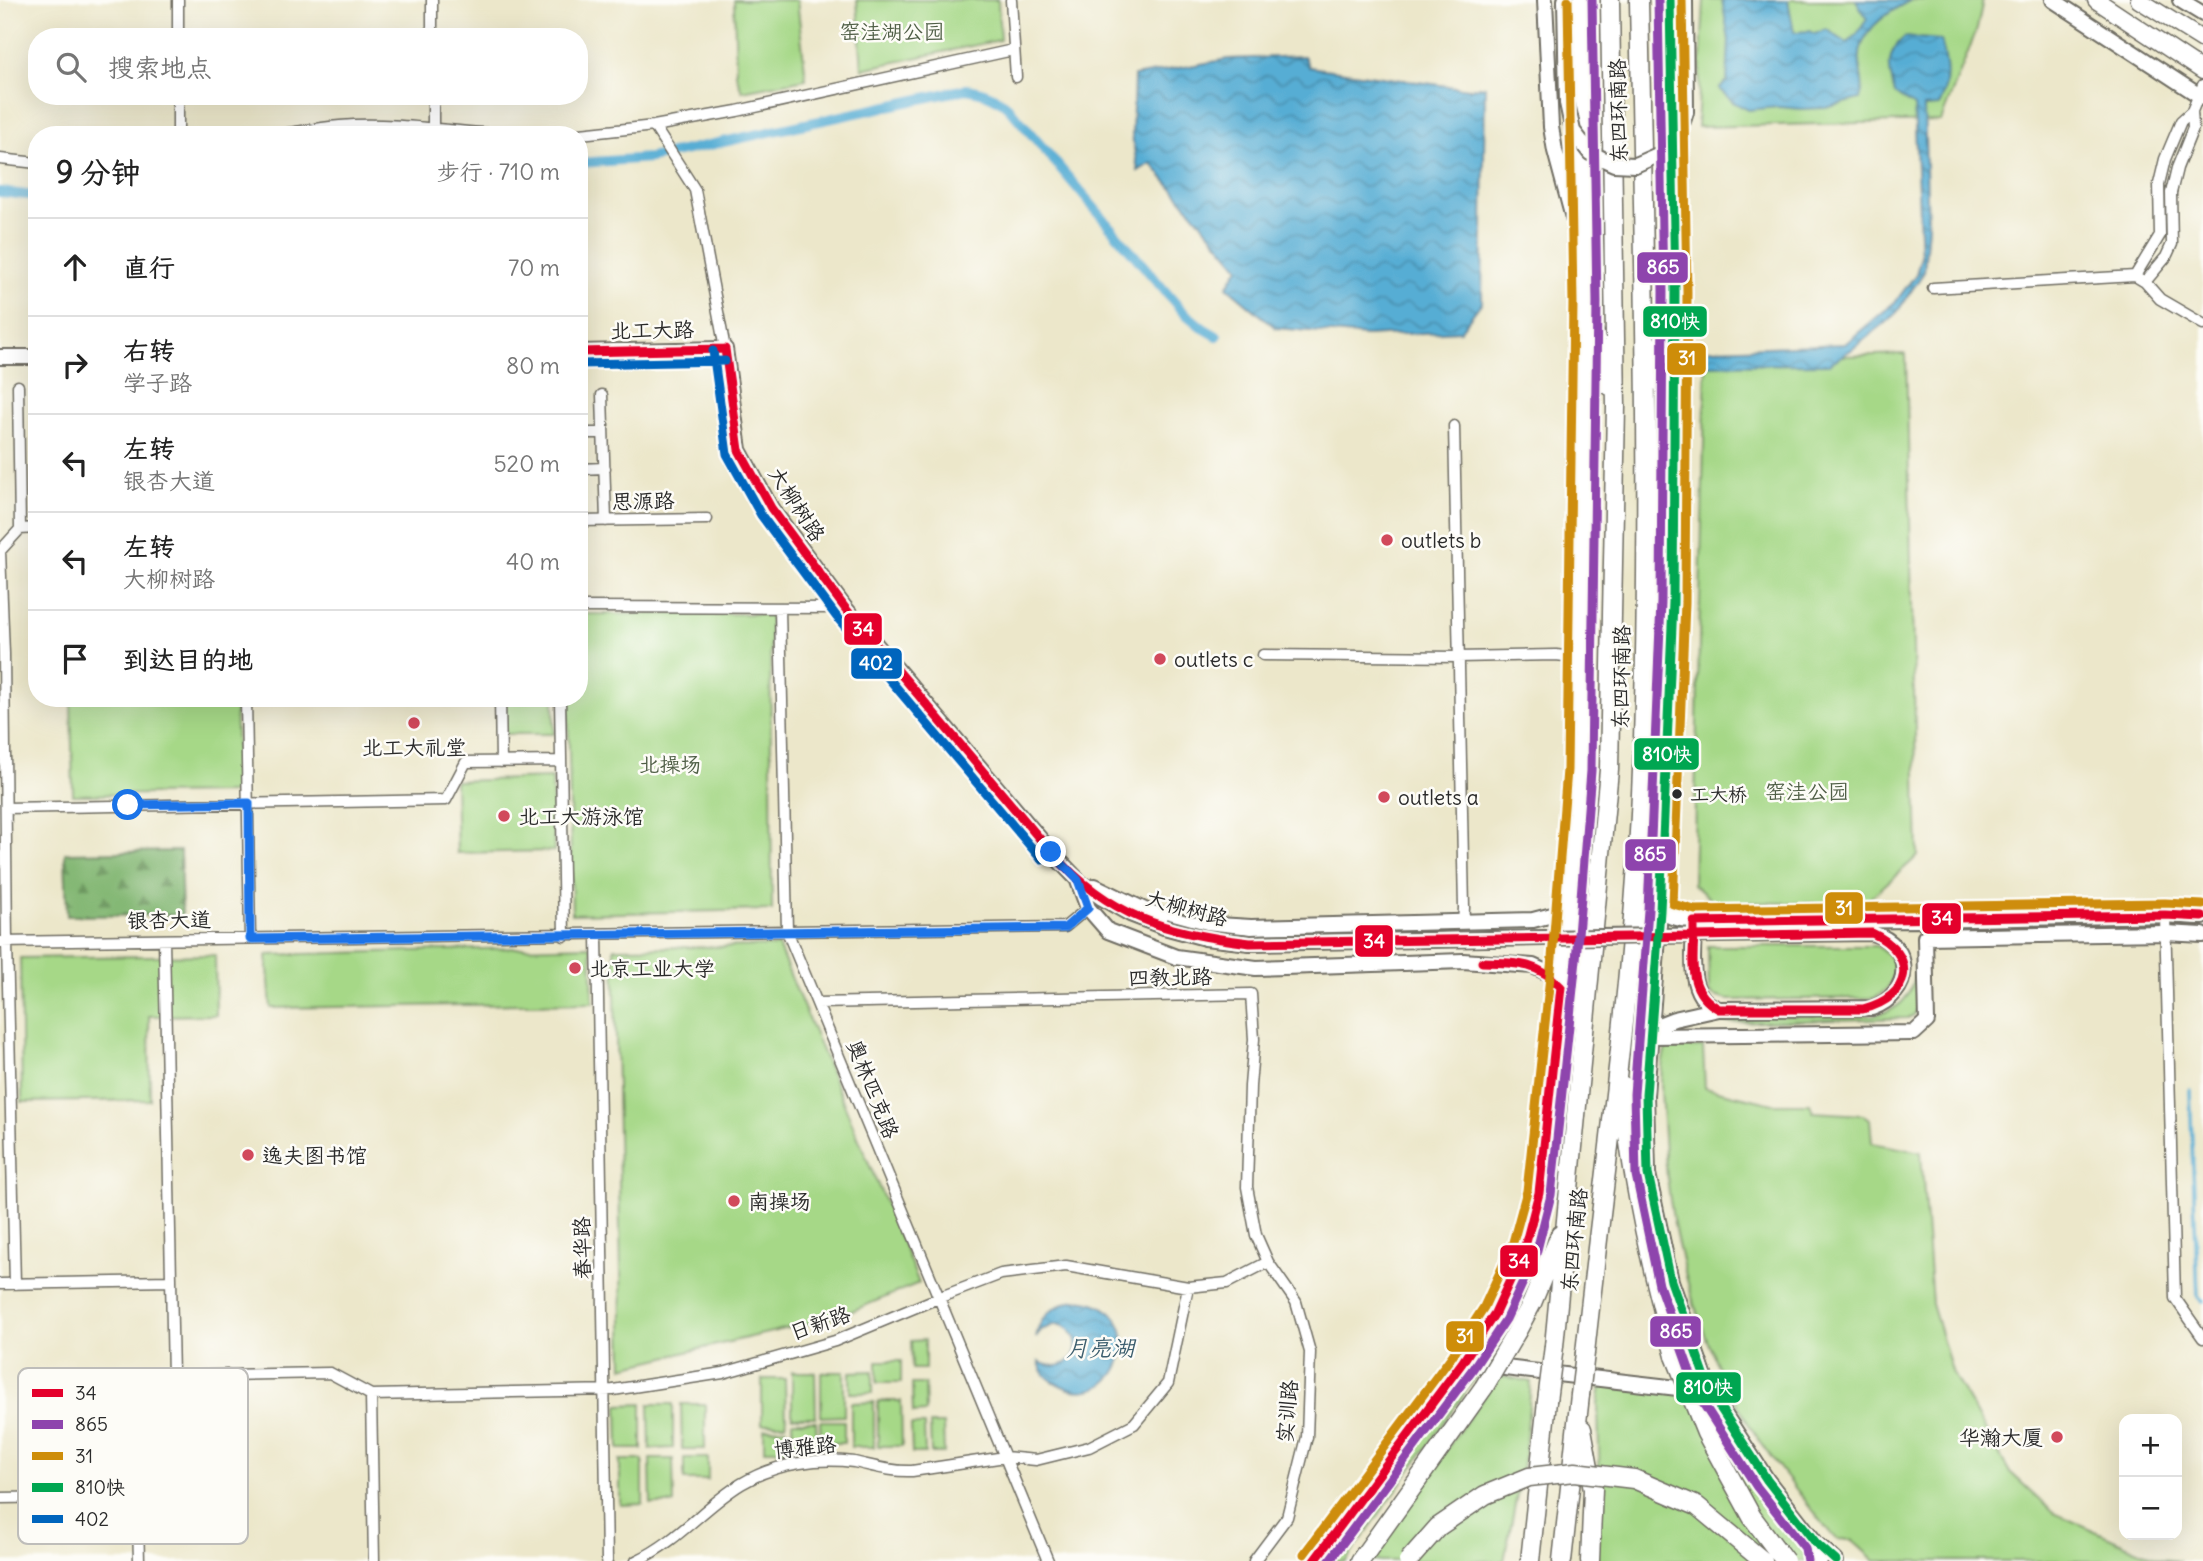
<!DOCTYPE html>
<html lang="zh">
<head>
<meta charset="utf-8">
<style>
  :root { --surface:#fff; --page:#f2f2f2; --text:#222; --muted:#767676; --line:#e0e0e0 }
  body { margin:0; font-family:Delius,"LXGW WenKai TC",sans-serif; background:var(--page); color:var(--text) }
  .controls { position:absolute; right:21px; bottom:21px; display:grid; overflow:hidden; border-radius:14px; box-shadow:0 7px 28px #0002 }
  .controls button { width:63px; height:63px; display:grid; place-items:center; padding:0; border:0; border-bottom:2px solid var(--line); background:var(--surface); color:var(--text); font:35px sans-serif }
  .stop { position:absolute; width:21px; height:21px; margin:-16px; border:5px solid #1a73e8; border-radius:50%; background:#fff }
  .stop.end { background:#1a73e8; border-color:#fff; box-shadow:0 2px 7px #0008 }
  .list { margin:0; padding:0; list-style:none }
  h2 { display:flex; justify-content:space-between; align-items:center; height:91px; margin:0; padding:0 28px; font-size:30px }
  h2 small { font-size:23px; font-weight:400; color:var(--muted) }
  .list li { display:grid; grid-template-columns:46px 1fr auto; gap:21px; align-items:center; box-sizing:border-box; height:98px; padding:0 28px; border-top:2px solid var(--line) }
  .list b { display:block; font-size:26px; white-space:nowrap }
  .list p { margin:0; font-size:23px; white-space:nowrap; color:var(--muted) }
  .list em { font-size:23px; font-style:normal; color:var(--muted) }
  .icon { flex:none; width:38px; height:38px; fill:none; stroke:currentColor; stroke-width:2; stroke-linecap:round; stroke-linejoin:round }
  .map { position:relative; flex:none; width:2203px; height:1561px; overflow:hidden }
  .search { position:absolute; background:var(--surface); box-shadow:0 7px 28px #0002; left:28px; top:28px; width:560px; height:77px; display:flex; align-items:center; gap:18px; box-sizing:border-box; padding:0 24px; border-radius:28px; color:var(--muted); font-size:26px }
  .panel { position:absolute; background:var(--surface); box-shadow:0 7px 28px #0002; left:28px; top:126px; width:560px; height:581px; border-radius:28px }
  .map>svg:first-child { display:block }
  .forest { fill:url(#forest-firs); stroke:#587250; stroke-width:2 }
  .green { fill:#a6d887; stroke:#688259; stroke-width:2 }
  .water { fill:url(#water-waves); stroke:#416c80; stroke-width:2 }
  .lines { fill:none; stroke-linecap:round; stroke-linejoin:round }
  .stream { stroke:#57add4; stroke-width:3.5 }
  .canal { stroke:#57add4; stroke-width:10 }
  .street-casing { stroke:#6f6d63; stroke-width:13 }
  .secondary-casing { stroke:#6f6d63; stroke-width:18 }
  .primary-casing { stroke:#6f6d63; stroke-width:19 }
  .highway-casing { stroke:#6f6d63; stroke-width:21 }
  .street { stroke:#fff; stroke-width:10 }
  .secondary { stroke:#fff; stroke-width:14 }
  .primary { stroke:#fff; stroke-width:16 }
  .highway { stroke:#fff; stroke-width:18 }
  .secondary-bridge-casing { stroke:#6f6d63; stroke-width:18; stroke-linecap:butt }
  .highway-bridge-casing { stroke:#6f6d63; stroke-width:21; stroke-linecap:butt }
  .secondary-bridge { stroke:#fff; stroke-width:14 }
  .highway-bridge { stroke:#fff; stroke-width:18 }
  .bus-1-casing { stroke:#fdfcf7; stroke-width:14 }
  .bus-2-casing { stroke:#fdfcf7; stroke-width:14 }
  .bus-3-casing { stroke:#fdfcf7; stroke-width:14 }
  .bus-4-casing { stroke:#fdfcf7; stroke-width:14 }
  .bus-5-casing { stroke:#fdfcf7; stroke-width:14 }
  .bus-1 { stroke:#e4002b; stroke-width:9 }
  .bus-2 { stroke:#8e44ad; stroke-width:9 }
  .bus-3 { stroke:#ce8d09; stroke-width:9 }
  .bus-4 { stroke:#00a651; stroke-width:9 }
  .bus-5 { stroke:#0065bd; stroke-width:9 }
  .route { stroke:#1a73e8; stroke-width:9 }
  .poi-dot { fill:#d1495b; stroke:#fdfcf7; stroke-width:2.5 }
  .bus-dot { fill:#2b2b2b; stroke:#fdfcf7; stroke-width:2.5 }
  .labels { text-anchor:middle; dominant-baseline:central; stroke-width:5; stroke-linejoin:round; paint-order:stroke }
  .bus-label { font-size:19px; fill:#2b2b2b; stroke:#fdfcf7; text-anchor:start }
  .park-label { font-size:21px; fill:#505f47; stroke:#fdfcf7 }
  .street-label { font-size:21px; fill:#2b2b2b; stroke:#fdfcf7 }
  .poi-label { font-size:21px; fill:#2b2b2b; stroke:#fdfcf7; text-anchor:start }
  .water-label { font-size:23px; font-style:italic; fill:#3d5f6f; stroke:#fdfcf7 }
  .key { fill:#fdfcf7; stroke:#bebdba; stroke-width:2 }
  .key-label { font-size:19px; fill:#2b2b2b }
  .line-badge { stroke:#fdfcf7; stroke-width:2.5 }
  .badge-label { font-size:19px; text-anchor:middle; font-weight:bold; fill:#fff }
</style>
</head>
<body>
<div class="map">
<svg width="2203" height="1561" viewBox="0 0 2203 1561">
  <defs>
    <pattern id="forest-firs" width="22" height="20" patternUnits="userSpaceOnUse" patternTransform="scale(1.75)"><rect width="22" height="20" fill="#84b874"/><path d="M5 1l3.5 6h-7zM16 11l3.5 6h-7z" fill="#6c965f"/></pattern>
    <pattern id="water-waves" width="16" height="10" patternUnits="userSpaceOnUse" patternTransform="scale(1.75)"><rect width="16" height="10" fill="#57add4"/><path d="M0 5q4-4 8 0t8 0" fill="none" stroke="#488dac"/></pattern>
  </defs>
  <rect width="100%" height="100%" fill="#fdfcf7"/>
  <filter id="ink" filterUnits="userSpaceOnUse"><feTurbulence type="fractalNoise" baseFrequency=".0143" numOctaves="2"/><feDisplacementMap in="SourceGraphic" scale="14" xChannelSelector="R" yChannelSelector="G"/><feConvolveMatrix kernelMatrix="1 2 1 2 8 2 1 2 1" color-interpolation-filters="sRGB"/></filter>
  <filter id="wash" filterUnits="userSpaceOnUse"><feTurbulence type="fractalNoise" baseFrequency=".00686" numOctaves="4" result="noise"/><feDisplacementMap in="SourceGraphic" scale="28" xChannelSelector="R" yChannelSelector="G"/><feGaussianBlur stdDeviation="1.57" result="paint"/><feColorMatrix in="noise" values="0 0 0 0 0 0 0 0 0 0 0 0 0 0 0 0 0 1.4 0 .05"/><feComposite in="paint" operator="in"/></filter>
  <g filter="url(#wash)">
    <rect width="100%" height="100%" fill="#ece7ca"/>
    <path class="forest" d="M180,851L182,915L67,916L65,853Z"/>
    <path class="green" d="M734,0H797L806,79L742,91L736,74Z
      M857,0H998L1000,40L862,69Z
      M1704,0H1983L1977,29L1941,121L1697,127Z
      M1906,354L1918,856L1863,904L1714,902L1693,884L1706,360Z
      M579,614H770L772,910L572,914L568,698H579Z
      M71,698H235L238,793L73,795Z
      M505,698H554V734H505Z
      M552,778L554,851L457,853L455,781Z
      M591,946L593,1003L271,1008L267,955Z
      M778,946L919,1283L840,1316L623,1367L614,948Z
      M1708,946H1876C1902,958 1898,987 1874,998L1728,1000L1714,996L1709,992Z
      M215,955L216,1015L149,1016L150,1100L22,1102L20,958Z
      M1916,966L1917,1007L1914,1015L1908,1018L1722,1023L1721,1017L1873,1015C1903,1010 1912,995 1916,966Z
      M1703,1047L1705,1088L1773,1104H1810L1813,1112L1863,1115L1870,1119L1872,1143L1921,1152L1932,1304L1953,1374L2009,1471L2054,1513L2159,1559L2180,1561H1875L1852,1540L1837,1539L1831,1534C1811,1507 1789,1481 1769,1454C1704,1366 1669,1246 1664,1138C1663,1109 1657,1076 1666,1048Z
      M925,1340V1369H912L911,1341Z
      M877,1361H901V1383H877Z
      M1482,1369L1346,1561H1318L1464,1372Z
      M873,1371V1393H850V1372Z
      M792,1372H815L816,1417H792Z
      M821,1372H844V1416L821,1417Z
      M1499,1375L1531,1382L1525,1453L1504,1561H1367Z
      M762,1379H785L786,1424H762Z
      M912,1384H925L926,1412L913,1413Z
      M1601,1386L1680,1393L1708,1400L1779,1512L1816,1561H1595L1600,1497L1598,1404Z
      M878,1401H901L902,1446H878Z
      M874,1402V1447H851V1403Z
      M642,1404V1449H619L618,1405Z
      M649,1404H673V1448L650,1449Z
      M681,1404H705V1449H682Z
      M793,1421H816L817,1443H793Z
      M844,1421V1443H821L820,1421Z
      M930,1424H943L944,1453H931Z
      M911,1425H924L925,1453H912Z
      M787,1428V1450H764V1429Z
      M684,1458H708V1480H684Z
      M650,1459H673L674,1504H651Z
      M620,1460H643V1504L620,1505Z"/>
    <path class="water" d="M1722,0H1788L1794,32L1809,31L1815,34L1826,29L1847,43L1857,34L1867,19L1856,0H1911C1884,14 1856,33 1860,66C1861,79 1865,87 1860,99L1826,108L1802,109L1778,107L1748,110L1733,102L1719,89L1727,81L1729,40Z
      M1905,37L1941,40C1948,67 1950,80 1939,106L1924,107L1928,226L1924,272L1895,315L1851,350L1829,364L1689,365L1690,350L1845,344L1896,301L1916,274L1921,256L1914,106L1895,94C1889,72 1884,53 1905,37Z
      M1304,56L1309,67L1469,89L1485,86L1482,302L1460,331L1366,336L1276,328L1227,287L1239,267L1151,163L1138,171L1132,136L1134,76L1228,59Z
      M1074,1300C1158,1302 1123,1417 1060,1385C1049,1380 1042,1374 1039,1362C1078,1380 1091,1330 1056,1324L1041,1330L1036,1338C1039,1316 1054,1306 1074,1300Z"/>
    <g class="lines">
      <path class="stream" d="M2190,1090L2198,1297L2203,1302"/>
      <path class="canal" d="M579,163L650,158L966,89C984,92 996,96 1009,108L1182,311L1203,328L1217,336
        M0,192L37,196"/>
    </g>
  </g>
  <g filter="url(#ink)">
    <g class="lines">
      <g class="street-casing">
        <path id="street" d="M178,0V37
          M432,0V37
          M1011,0L1016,77
          M178,96V135
          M433,96V130
          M654,126L695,190L725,349
          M275,135C297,132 318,128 340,126C397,121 455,133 512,135
          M571,135L654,126L737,111L1013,50
          M0,159L37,163
          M2135,276L2160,235L2159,184L2165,159L2181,121L2192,111
          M2145,282L2166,257L2172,244L2171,193L2177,168L2193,128L2192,111L2203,85
          M1933,288L2135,276L2145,282L2160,299L2203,324
          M18,386L20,529
          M602,395L606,521
          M1454,426L1464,908L1463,923
          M579,433H603
          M579,469L605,468
          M579,521L707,519
          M579,607L845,608
          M780,608L787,931L1048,1561
          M1263,655L1458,657L1556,655L1581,658
          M246,698L250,938
          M500,698L501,762
          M560,698L564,936
          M6,808L446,800L466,762L560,761
          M2165,915L2175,1298L2203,1338
          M597,935L607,1561
          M164,940L173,1376
          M0,942L1065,927L1088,908
          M817,1003L1251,994L1254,1039L1250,1086L1247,1187L1256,1235L1268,1262L1296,1302L1310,1352L1307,1437L1287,1517L1254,1561
          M0,1284L171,1281
          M15,1284L7,942L4,654L0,551L20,529L37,528
          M371,1395L613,1390L723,1373L835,1341L938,1298L1001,1274L1066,1266L1188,1287L1227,1283L1268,1262
          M0,1498L137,1496
          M139,1561L135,1399L173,1376L330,1373L371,1395L374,1561
          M636,1561C698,1532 722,1474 800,1463C818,1460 836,1460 854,1462C873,1466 892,1472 912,1471L1005,1457L1036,1460L1089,1447L1134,1424L1168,1383L1188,1287"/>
      </g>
      <g class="secondary-casing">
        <path id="secondary" d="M1545,0L1551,127L1555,151L1578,237
          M1565,0L1567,103
          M1670,0L1675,292L1673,602L1660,911L1646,1095L1648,1174L1671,1281L1710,1392L1767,1480L1816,1543L1820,1561
          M1685,0L1686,112
          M2053,0L2203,98
          M2180,0L2203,14
          M579,352L725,349L739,450L771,508L845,608L1051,852L1081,883L1102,898L1130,914L1164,927
          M0,357H37
          M1078,881L1088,908L1108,931L1176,957L1256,968L1463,961L1533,966L1550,974L1561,987
          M1095,886L1149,912L1186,923L1251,927L1533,920L1556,914L1569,901
          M1660,911L1672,917L1694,922L1924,920L2165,915L2203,917
          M1694,925C1694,955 1685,998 1719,1009
          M1651,1028L1674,1019L1719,1009L1872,1008C1912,994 1916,946 1872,933L1717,935
          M1651,1036L1914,1033L1927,1021L1925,937L2165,933L2203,935
          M1462,1363L1695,1390
          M1816,1543L1836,1561
          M1314,1561L1462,1363L1495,1313L1524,1250L1539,1193L1564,959L1579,771L1585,302L1580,0"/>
      </g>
      <g class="primary-casing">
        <path id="primary" d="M2096,0L2203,71
          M2139,0L2203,40"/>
      </g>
      <g class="highway-casing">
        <path id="highway" d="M1585,302L1610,386
          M1653,381L1675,292
          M1622,1085C1631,1177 1650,1266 1675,1356
          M1517,1331L1532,1303L1560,1235
          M1554,1346L1609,770L1616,407L1610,0
          M1585,1353C1606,1159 1635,964 1642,770C1651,513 1644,257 1639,0
          M1582,1429L1593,1489L1590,1561
          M1360,1561L1484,1387
          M1530,1561L1547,1401
          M1562,1561L1580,1395"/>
      </g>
      <use href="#street" class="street"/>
      <use href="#secondary" class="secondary"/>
      <use href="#primary" class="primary"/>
      <use href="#highway" class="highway"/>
      <g class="secondary-bridge-casing">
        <path id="secondary-bridge" d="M1567,103L1573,131L1590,153L1614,164L1635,165L1660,154L1678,137L1686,112
          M1164,927L1205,938L1250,943L1717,935"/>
      </g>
      <g class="highway-bridge-casing">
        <path id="highway-bridge" d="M1675,1356L1706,1433L1752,1517L1785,1561
          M1484,1387L1517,1331
          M1580,1395L1585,1353
          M1547,1401L1554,1346
          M1408,1561L1438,1527L1485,1495L1529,1477L1575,1472L1634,1479L1697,1506L1763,1561"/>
      </g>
      <use href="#secondary-bridge" class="secondary-bridge"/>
      <use href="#highway-bridge" class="highway-bridge"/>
      <g class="bus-1-casing">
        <path id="bus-1" d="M725,349L739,450L771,508L845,608L1051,852C1110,917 1165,933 1250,943L1694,936
          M579,352L725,349
          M1872,933C1919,955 1912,997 1863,1009H1719C1689,993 1692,966 1694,936Z
          M1694,936V922L2165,915L2203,917
          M1314,1561L1462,1363L1495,1313L1524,1250L1539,1193L1561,987C1537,961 1515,963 1482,962"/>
      </g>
      <g class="bus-2-casing">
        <path id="bus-2" d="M1658,0L1663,292L1661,602L1648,910L1634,1094L1636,1175L1659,1285L1699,1397L1757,1487L1805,1548L1807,1561
          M1329,1561L1472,1370L1506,1319L1536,1254L1551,1195L1576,960L1591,771L1597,302L1592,0"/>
      </g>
      <g class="bus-3-casing">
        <path id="bus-3" d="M1682,0L1687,292L1685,602L1673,904L1695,910L2165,903L2203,905
          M1304,1554L1452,1356L1484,1307L1512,1246L1527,1191L1552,958L1567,770L1573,302L1568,0"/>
      </g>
      <g class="bus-4-casing">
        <path id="bus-4" d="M1670,0L1675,292L1673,602L1660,911L1646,1095L1648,1174L1671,1281L1710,1392L1767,1480L1816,1543L1836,1561"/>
      </g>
      <g class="bus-5-casing">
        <path id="bus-5" d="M713,351L727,454L761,515L836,616L1042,860
          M579,364L725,361"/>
      </g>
      <use href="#bus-1" class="bus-1"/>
      <use href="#bus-2" class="bus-2"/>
      <use href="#bus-3" class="bus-3"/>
      <use href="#bus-4" class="bus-4"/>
      <use href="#bus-5" class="bus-5"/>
    </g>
  </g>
  <g class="lines" filter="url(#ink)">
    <path class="route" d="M128,805L249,803L250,939L1065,928L1088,908L1078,880L1051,852"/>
  </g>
  <g class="poi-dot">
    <circle cx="1387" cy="540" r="7"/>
    <circle cx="1160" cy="659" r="7"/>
    <circle cx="414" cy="723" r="7"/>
    <circle cx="1384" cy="797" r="7"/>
    <circle cx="504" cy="816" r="7"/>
    <circle cx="575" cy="968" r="7"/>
    <circle cx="248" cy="1155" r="7"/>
    <circle cx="734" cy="1201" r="7"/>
    <circle cx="2057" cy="1437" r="7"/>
  </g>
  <circle class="bus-dot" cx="1677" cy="794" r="6"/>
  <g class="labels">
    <g class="bus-label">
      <text x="1690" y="794">工大桥</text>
    </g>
    <g class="park-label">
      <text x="892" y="31">窑洼湖公园</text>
      <text x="670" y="764">北操场</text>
      <text x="1807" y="791">窑洼公园</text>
    </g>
    <g class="street-label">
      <text transform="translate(1618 111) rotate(-91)">东四环南路</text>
      <text transform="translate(652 330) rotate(-1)">北工大路</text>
      <text transform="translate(643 501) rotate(-1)">思源路</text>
      <text transform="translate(797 504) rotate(57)">大柳树路</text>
      <text transform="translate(1621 677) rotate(-89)">东四环南路</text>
      <text transform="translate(1187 908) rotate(15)">大柳树路</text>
      <text transform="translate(169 920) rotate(-1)">银杏大道</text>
      <text transform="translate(1170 977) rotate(-1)">四教北路</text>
      <text transform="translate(873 1089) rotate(68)">奥林匹克路</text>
      <text transform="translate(1574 1240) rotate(-84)">东四环南路</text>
      <text transform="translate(582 1248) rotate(-91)">春华路</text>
      <text transform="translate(820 1323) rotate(-19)">日新路</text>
      <text transform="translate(1287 1411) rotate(-85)">实训路</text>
      <text transform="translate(805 1447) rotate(-6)">博雅路</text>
    </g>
    <g class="poi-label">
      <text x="1401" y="540">outlets b</text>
      <text x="1174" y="659">outlets c</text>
      <text x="414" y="747" text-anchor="middle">北工大礼堂</text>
      <text x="1398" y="797">outlets a</text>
      <text x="518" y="816">北工大游泳馆</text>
      <text x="589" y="968">北京工业大学</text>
      <text x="262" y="1155">逸夫图书馆</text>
      <text x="748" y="1201">南操场</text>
      <text x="2043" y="1437" text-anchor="end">华瀚大厦</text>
    </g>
    <g class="water-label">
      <text x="1100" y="1347">月亮湖</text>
    </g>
  </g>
  <rect x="18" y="1368" width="230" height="176" rx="10" class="key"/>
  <rect x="32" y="1389" width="31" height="8" fill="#e4002b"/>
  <rect x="32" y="1420" width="31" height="9" fill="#8e44ad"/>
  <rect x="32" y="1452" width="31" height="8" fill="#ce8d09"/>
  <rect x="32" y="1483" width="31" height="9" fill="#00a651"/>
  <rect x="32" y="1515" width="31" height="8" fill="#0065bd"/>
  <g class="key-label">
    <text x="75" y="1400">34</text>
    <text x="75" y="1431">865</text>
    <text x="75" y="1463">31</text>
    <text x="75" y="1494">810快</text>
    <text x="75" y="1526">402</text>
  </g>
  <g class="line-badge">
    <rect x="1636" y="251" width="53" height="33" rx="7" fill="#8e44ad"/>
    <rect x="1642" y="305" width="66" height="33" rx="7" fill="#00a651"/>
    <rect x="1666" y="342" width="41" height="34" rx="7" fill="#ce8d09"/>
    <rect x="843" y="612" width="40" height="34" rx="7" fill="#e4002b"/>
    <rect x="850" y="647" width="53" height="33" rx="7" fill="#0065bd"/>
    <rect x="1633" y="737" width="67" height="34" rx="7" fill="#00a651"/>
    <rect x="1624" y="838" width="53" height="34" rx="7" fill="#8e44ad"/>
    <rect x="1824" y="891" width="40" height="34" rx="7" fill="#ce8d09"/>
    <rect x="1921" y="902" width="41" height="33" rx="7" fill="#e4002b"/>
    <rect x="1354" y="924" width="40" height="34" rx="7" fill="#e4002b"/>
    <rect x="1499" y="1244" width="40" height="34" rx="7" fill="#e4002b"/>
    <rect x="1649" y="1315" width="53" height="33" rx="7" fill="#8e44ad"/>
    <rect x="1445" y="1320" width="40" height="33" rx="7" fill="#ce8d09"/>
    <rect x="1675" y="1371" width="67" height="33" rx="7" fill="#00a651"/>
  </g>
  <g class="badge-label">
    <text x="1663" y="274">865</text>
    <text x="1675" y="328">810快</text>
    <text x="1687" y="365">31</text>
    <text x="863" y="636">34</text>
    <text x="876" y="670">402</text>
    <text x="1667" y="761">810快</text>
    <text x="1650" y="861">865</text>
    <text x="1844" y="915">31</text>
    <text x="1942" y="925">34</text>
    <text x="1374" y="948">34</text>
    <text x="1519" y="1268">34</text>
    <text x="1676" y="1338">865</text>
    <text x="1465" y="1343">31</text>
    <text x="1708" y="1394">810快</text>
  </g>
</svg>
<div class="controls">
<button>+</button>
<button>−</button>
</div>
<div class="stop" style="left:128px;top:805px"></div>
<div class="stop end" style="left:1051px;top:852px"></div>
<div class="search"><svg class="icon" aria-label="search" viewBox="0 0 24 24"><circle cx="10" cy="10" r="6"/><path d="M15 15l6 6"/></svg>搜索地点</div>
<section class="panel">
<h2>9 分钟<small>步行 · 710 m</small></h2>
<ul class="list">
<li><svg class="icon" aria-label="ahead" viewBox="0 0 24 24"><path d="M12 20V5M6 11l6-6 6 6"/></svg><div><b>直行</b></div><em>70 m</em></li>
<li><svg class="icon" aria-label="right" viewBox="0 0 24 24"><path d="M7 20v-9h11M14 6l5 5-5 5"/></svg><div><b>右转</b><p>学子路</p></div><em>80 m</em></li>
<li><svg class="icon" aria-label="left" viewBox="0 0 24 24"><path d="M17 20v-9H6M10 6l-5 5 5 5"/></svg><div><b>左转</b><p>银杏大道</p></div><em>520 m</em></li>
<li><svg class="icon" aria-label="left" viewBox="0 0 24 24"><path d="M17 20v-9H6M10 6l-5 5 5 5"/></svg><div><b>左转</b><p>大柳树路</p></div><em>40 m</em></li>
<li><svg class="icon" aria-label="arrive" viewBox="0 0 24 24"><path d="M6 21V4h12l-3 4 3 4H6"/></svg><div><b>到达目的地</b></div></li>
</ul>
</section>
</div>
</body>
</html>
